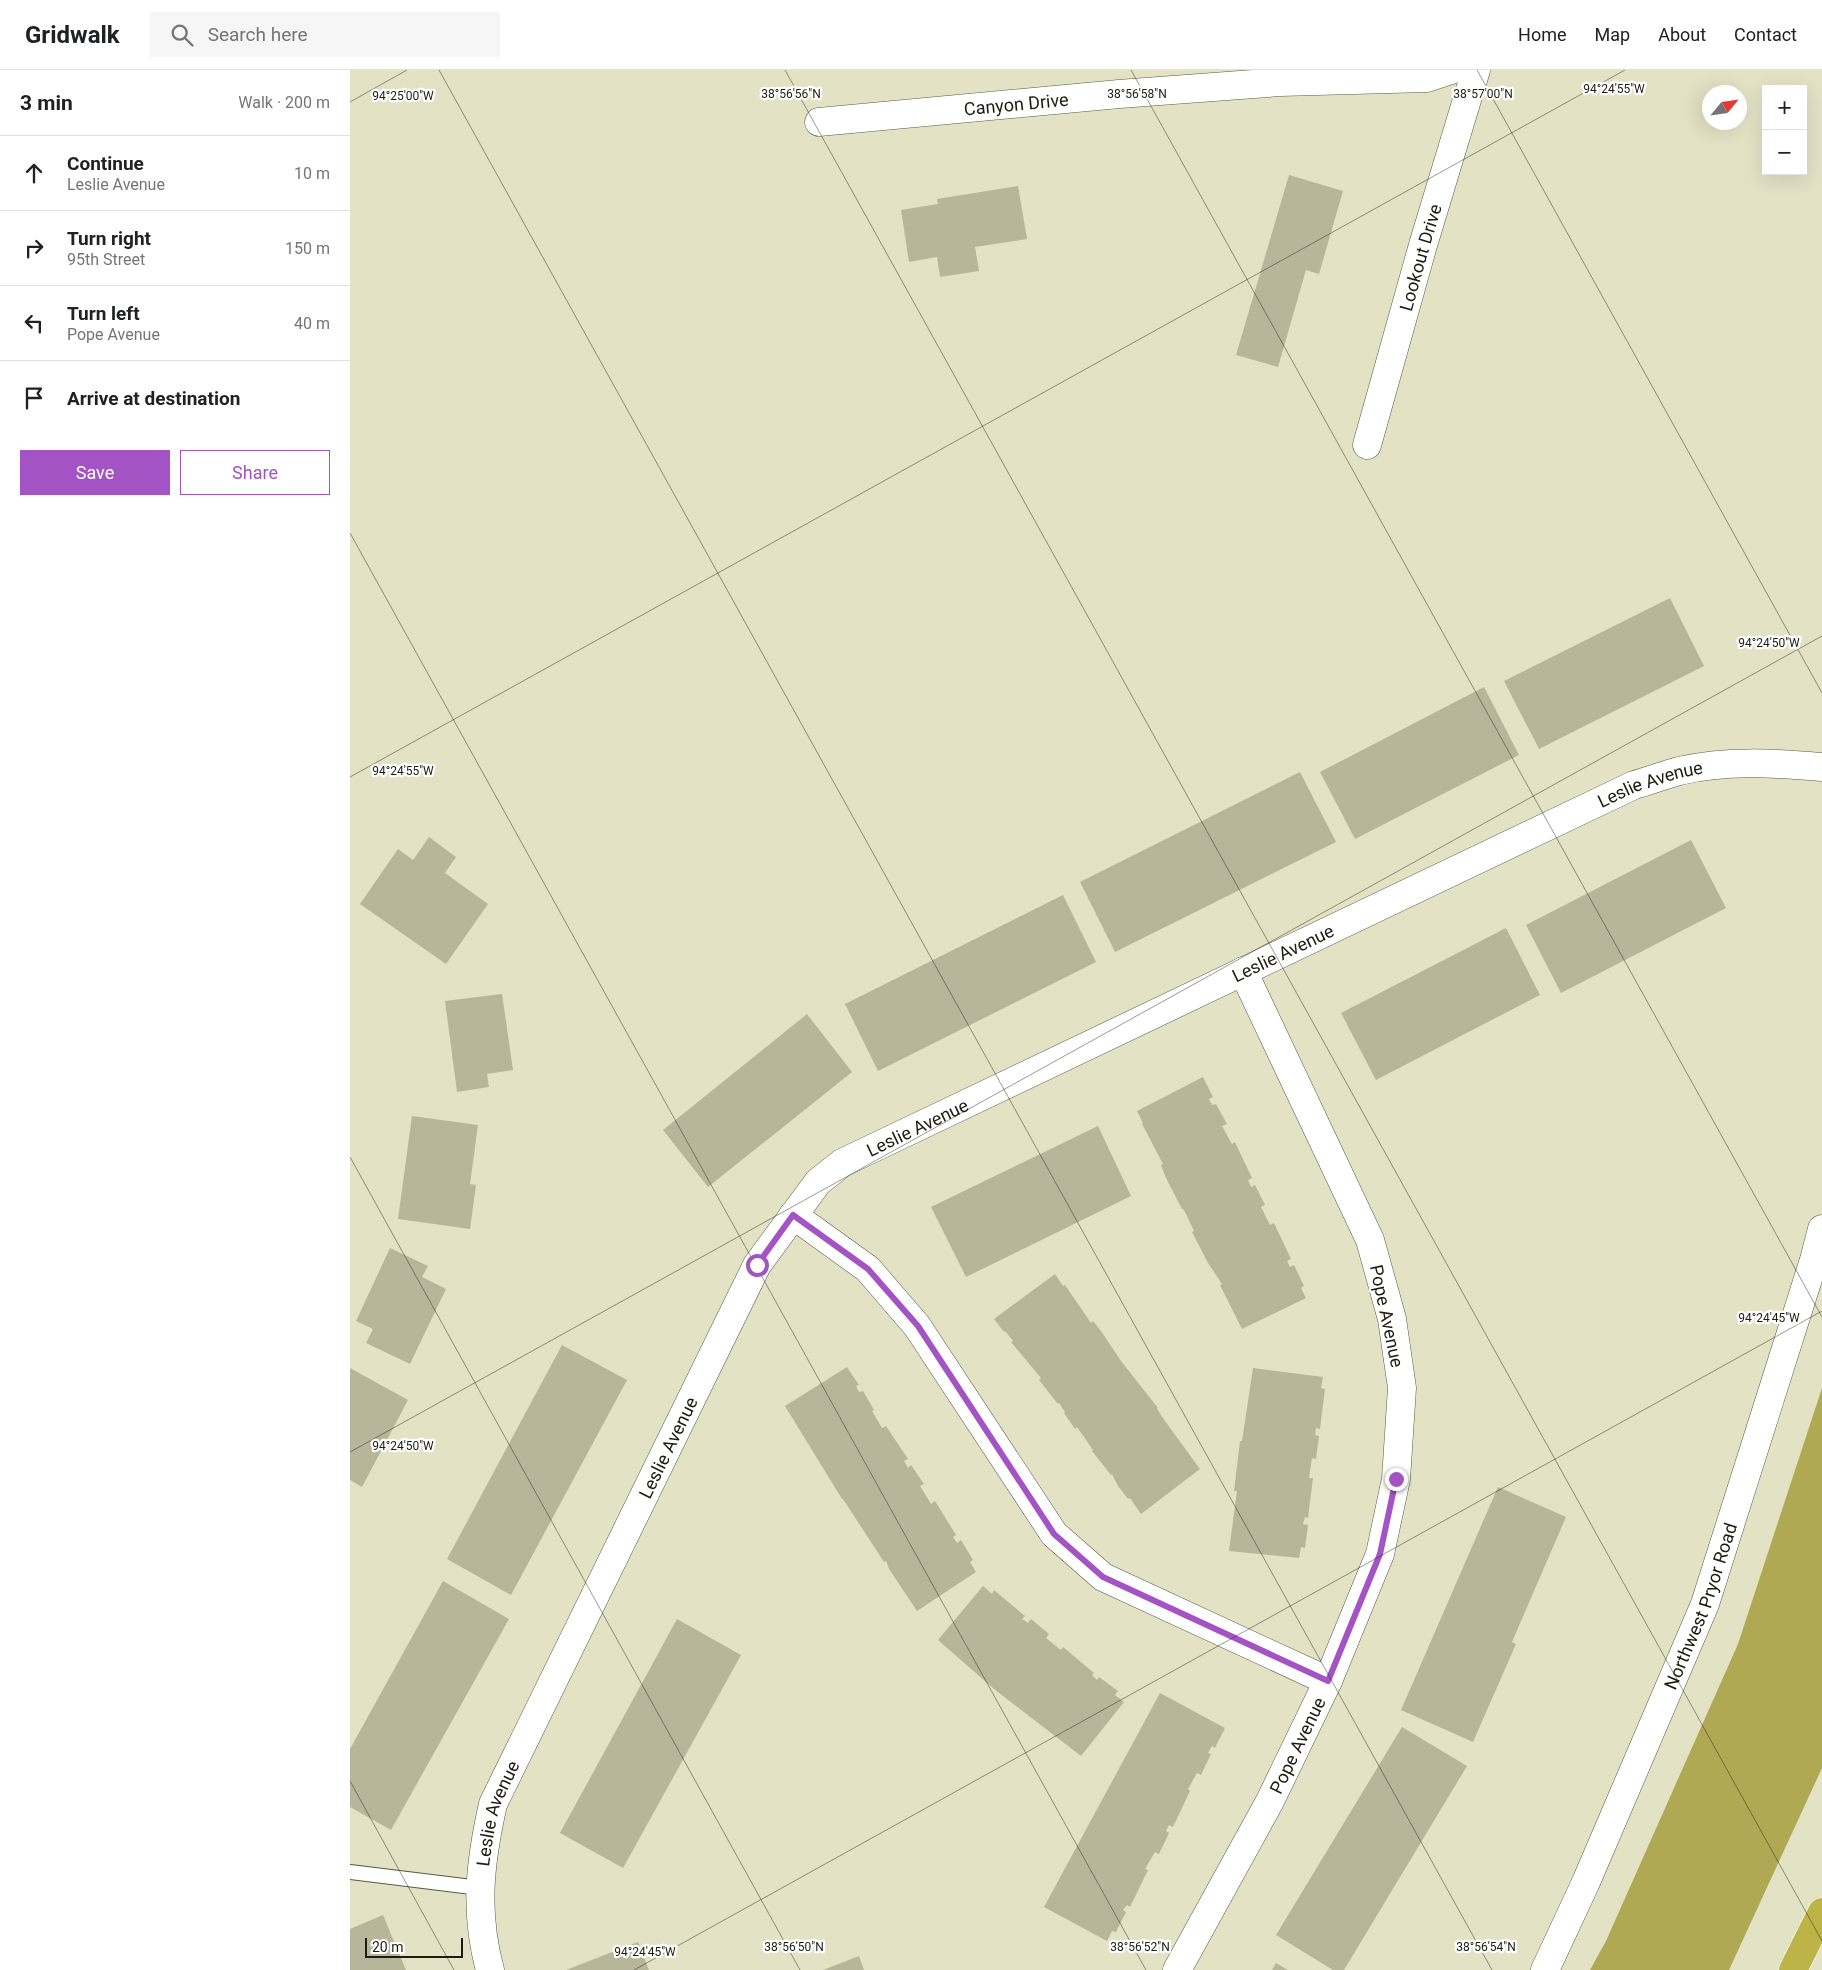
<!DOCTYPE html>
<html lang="en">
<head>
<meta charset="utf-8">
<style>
  :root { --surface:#fff; --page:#f6f6f6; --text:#202124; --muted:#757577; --line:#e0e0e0; --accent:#a353c4 }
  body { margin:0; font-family:Roboto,sans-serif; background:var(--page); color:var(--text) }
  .controls { position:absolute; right:15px; top:15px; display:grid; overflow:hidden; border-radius:0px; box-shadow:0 5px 20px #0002 }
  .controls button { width:45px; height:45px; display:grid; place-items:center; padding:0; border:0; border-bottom:1px solid var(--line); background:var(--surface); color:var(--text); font:25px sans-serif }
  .compass { position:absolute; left:1352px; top:15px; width:45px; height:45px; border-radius:50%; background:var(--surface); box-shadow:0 5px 20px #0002; rotate:61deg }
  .scale { position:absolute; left:15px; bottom:12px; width:98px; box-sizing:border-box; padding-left:5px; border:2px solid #1c1c11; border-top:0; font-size:14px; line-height:18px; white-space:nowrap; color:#1c1c11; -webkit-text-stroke:4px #fff; paint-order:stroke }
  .stop { position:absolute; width:15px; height:15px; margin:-11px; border:4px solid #a353c4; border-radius:50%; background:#fff }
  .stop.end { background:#a353c4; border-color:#fff; box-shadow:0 1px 5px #0008 }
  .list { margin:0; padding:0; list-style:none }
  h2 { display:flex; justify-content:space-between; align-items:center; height:65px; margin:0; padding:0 20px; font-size:21px }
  h2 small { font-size:16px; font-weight:400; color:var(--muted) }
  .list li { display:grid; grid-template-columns:32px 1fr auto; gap:15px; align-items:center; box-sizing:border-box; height:75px; padding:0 20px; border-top:1px solid var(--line) }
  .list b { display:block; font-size:19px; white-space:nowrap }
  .list p { margin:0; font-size:16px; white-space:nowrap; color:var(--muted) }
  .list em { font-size:16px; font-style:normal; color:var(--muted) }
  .actions { display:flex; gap:10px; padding:15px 20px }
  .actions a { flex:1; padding:11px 0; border:1px solid var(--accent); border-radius:0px; text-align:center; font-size:18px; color:var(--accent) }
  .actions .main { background:var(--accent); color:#fff }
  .icon { flex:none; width:28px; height:28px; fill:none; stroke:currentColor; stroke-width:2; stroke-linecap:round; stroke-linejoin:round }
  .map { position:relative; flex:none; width:1472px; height:1900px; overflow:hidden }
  header { display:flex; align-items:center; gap:30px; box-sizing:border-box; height:70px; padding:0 25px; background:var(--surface); border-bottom:1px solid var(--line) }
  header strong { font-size:24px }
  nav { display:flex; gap:28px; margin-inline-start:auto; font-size:18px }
  .search { width:350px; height:45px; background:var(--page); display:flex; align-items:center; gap:12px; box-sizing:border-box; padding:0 18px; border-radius:0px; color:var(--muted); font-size:19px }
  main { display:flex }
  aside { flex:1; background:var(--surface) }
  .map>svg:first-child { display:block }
  .forest { fill:#afa954 }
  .building { fill:#b8b69a }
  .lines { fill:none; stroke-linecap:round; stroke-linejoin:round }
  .service-casing { stroke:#5a5940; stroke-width:16 }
  .minor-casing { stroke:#5a5940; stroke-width:29 }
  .motorway-casing { stroke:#fff; stroke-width:29 }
  .service { stroke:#fff; stroke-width:14 }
  .minor { stroke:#fff; stroke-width:28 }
  .motorway { stroke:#bcb446; stroke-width:28 }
  .route { stroke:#a353c4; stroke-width:6 }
  .ticks { fill:none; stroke:#1c1c11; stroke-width:1; stroke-opacity:0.45 }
  .labels { text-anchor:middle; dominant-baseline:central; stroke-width:4.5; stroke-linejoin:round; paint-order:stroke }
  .street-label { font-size:18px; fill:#1c1c11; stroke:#fff }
  .ticks-label { font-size:12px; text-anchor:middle; fill:#1c1c11; stroke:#fff; stroke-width:4.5; stroke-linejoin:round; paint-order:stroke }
</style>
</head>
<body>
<header>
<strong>Gridwalk</strong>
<div class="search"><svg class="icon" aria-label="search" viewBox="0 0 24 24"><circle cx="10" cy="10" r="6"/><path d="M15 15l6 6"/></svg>Search here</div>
<nav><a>Home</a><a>Map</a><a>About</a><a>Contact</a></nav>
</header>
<main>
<aside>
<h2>3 min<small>Walk · 200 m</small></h2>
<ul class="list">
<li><svg class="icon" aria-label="ahead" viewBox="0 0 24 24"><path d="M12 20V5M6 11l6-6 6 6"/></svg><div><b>Continue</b><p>Leslie Avenue</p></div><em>10 m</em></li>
<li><svg class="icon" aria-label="right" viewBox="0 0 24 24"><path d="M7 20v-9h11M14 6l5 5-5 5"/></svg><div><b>Turn right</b><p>95th Street</p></div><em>150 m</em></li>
<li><svg class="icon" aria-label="left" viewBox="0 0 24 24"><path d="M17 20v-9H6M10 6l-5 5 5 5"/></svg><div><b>Turn left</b><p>Pope Avenue</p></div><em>40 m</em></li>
<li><svg class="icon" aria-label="arrive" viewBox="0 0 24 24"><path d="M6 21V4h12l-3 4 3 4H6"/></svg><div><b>Arrive at destination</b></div></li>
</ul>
<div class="actions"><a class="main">Save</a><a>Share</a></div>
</aside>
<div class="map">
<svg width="1472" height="1900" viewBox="0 0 1472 1900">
  <rect width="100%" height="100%" fill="#e4e2c5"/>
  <path class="forest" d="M1472,1318V1698L1379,1900H1240L1256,1871L1388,1574Z"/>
  <path class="building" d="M939,105L993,121L969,204L956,200L928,297L886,285Z
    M668,116L677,169L625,177L629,201L590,207L587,187L559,192L551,140L588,134L587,129Z
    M1320,528L1354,596L1189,679L1154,611Z
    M1134,617L1169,685L1005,769L970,702Z
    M950,702L986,772L765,882L730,812Z
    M79,767L106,787L95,803L138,834L96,894L10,834L48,779L63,790Z
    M1341,770L1376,838L1211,923L1176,855Z
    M713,825L746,892L528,1001L495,934Z
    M1156,858L1190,925L1026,1010L991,943Z
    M152,924L163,1000L137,1004L139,1017L107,1022L95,931Z
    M457,944L502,1002L358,1117L313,1060Z
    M853,1007L863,1027L859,1029L862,1035L866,1034L877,1054L872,1056L882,1074L885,1072L902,1108L898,1110L901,1117L905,1115L915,1135L911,1137L920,1155L924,1153L941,1189L937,1191L940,1197L944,1195L954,1216L951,1218L956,1228L892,1259L870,1215L872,1214L858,1193L842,1162L844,1161L836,1144L833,1139H832L816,1108L811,1095L813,1094L792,1054L793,1053L787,1041Z
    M62,1046L128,1055L120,1114L126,1115L120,1159L48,1149Z
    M748,1056L781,1126L616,1207L581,1137Z
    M40,1178L78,1196L72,1207L96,1219L60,1294L16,1273L23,1259L6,1251Z
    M705,1204L713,1216L715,1215L741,1253L743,1251L751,1261L771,1291L808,1338L807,1339L815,1351L850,1399L791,1444L780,1428L778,1429L768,1416L762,1404L761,1405L742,1381L743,1380L727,1357L725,1359L714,1343L715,1342L709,1333L708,1334L689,1310L691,1308L661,1272L663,1271L655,1261L654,1262L644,1249Z
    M212,1275L277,1310L161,1525L97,1489Z
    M497,1297L509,1315L506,1316L509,1322L513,1321L524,1340L522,1341L532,1358L536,1356L558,1389L554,1391L558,1398L561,1395L574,1414L570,1416L581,1434L585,1431L606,1465L603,1467L607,1473L611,1470L623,1490L620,1492L626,1502L567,1541L539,1499L536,1491L534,1492L493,1429H492L435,1336Z
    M0,1298L58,1330L12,1417L0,1410Z
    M903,1298L973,1307L971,1318L975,1319L970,1359L966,1358L965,1365L969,1366L966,1389L962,1388L959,1408H963L958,1448L955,1447L953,1454L958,1455L955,1478L951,1477L949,1488L879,1481L887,1421H884L890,1371H892Z
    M1148,1417L1216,1447L1162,1572L1166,1574L1123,1672L1051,1640Z
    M93,1511L159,1549L41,1760L0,1737V1679Z
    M633,1516L642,1524L644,1520L675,1546L672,1549L678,1553L681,1549L699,1564L696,1568L711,1580L713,1577L744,1603L742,1605L747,1610L749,1607L768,1621L765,1625L774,1632L731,1686L644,1619L588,1570Z
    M327,1549L391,1585L273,1798L210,1763Z
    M810,1623L875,1658L865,1678L862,1676L858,1683L861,1684L851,1705L847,1703L838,1719L840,1721L823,1757L819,1755L816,1761L819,1763L809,1784L805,1782L795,1799L798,1800L780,1837L777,1835L773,1840L776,1842L766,1862L762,1861L757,1871L694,1837Z
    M1052,1657L1117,1696L994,1900H983L926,1865Z
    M33,1845L56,1900H0V1859Z
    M288,1872L299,1900H216Z
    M509,1886L514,1900H473Z
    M926,1893L938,1900H922Z"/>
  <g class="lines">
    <g class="service-casing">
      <path id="service" d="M0,1802L130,1818"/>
    </g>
    <g class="minor-casing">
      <g id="minor">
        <path id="s1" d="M469,52L769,24L930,12L1077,8L1101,0"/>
        <path id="s2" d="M1017,375L1073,175L1126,0"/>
        <path d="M443,1145L518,1199L567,1256L704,1464L753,1507L978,1611"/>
        <path id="s3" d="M140,1900C124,1841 130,1792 143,1734L407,1195L468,1112L492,1093L1284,715C1299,711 1314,705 1329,701C1376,690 1424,693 1472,697"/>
        <path id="s4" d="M827,1900L920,1731L978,1611L1030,1484L1046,1409L1052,1318L1042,1249L1020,1170L893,901"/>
        <path id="s5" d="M1195,1900L1236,1812L1355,1534L1464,1190L1472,1159"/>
      </g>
    </g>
    <g class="motorway-casing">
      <path id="motorway" d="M1443,1900L1472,1842"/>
    </g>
    <use href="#service" class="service"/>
    <use href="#minor" class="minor"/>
    <use href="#motorway" class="motorway"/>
  </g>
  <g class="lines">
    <path class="route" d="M407,1195L443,1145L518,1199L568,1256L704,1464L753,1507L978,1611L1030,1484L1046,1409"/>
  </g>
  <path class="ticks" d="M89,0L1142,1900M435,0L1472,1871M781,0L1472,1247M1127,0L1472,623M0,32L57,0M0,463L796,1900M0,707L1275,0M0,1087L450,1900M0,1382L1472,566M0,1711L104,1900M284,1900L1472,1241"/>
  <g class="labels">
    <g class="street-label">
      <text stroke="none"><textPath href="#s1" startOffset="198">Canyon Drive</textPath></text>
      <text stroke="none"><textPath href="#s2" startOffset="195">Lookout Drive</textPath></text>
      <text stroke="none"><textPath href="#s3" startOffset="1795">Leslie Avenue</textPath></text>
      <text stroke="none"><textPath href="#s3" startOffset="1390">Leslie Avenue</textPath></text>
      <text stroke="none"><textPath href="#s3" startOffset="985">Leslie Avenue</textPath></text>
      <text transform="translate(1037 1246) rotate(78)">Pope Avenue</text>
      <text stroke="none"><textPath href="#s3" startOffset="565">Leslie Avenue</textPath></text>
      <text stroke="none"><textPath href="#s5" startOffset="396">Northwest Pryor Road</textPath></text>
      <text stroke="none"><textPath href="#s4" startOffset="255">Pope Avenue</textPath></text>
      <text stroke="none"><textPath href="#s3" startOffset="160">Leslie Avenue</textPath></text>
    </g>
  </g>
  <g class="ticks-label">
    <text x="1264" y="23">94°24'55"W</text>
    <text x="441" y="28">38°56'56"N</text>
    <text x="787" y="28">38°56'58"N</text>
    <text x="1133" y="28">38°57'00"N</text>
    <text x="53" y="30">94°25'00"W</text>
    <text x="1419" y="577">94°24'50"W</text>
    <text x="53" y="705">94°24'55"W</text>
    <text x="1419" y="1252">94°24'45"W</text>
    <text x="53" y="1380">94°24'50"W</text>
    <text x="444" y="1881">38°56'50"N</text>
    <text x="790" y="1881">38°56'52"N</text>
    <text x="1136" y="1881">38°56'54"N</text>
    <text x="295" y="1886">94°24'45"W</text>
  </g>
</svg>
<div class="controls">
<button>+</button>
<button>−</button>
</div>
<svg class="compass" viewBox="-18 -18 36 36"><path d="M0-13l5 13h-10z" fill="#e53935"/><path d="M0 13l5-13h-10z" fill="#757577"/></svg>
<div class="scale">20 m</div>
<div class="stop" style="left:407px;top:1195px"></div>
<div class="stop end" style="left:1046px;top:1409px"></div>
</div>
</main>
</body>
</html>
